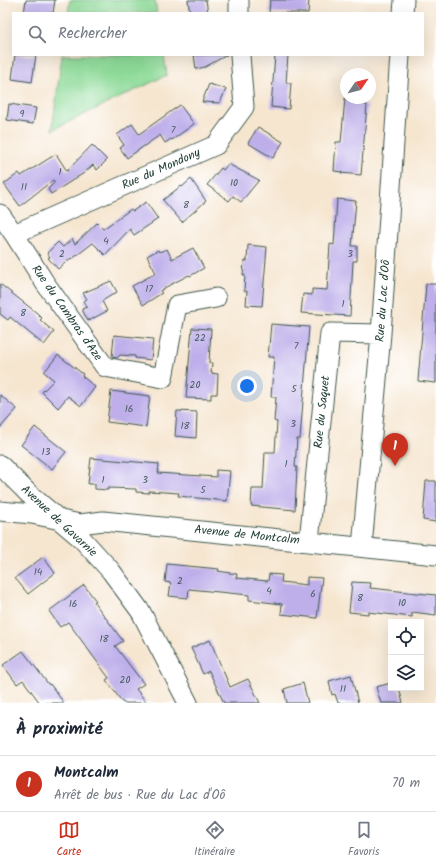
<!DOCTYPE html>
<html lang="fr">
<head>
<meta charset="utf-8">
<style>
  :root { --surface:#fff; --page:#f6f6f7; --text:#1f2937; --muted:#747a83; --line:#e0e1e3; --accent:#c8321e }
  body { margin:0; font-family:Kalam,sans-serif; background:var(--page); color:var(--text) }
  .controls { position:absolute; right:12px; bottom:12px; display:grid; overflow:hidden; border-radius:0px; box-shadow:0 4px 16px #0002 }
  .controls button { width:36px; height:36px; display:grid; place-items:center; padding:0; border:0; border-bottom:1px solid var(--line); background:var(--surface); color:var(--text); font:20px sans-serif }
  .compass { position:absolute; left:340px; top:68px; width:36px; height:36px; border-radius:50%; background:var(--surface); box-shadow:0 4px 16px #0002; rotate:55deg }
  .you { position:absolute; left:247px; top:386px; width:14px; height:14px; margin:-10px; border:3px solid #fff; border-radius:50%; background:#1a73e8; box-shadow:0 0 0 6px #1a73e833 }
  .badge { display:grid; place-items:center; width:26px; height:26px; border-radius:50%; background:var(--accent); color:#fff; font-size:13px; font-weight:700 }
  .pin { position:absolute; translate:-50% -33px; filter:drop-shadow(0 1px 2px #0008) }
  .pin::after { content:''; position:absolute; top:21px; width:14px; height:12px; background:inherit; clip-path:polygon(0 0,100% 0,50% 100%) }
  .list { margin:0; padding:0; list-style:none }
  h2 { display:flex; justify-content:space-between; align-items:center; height:52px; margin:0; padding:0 16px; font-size:17px }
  h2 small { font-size:13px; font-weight:400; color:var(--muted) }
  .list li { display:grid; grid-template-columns:26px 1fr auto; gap:12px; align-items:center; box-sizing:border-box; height:56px; padding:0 16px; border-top:1px solid var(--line) }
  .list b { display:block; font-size:15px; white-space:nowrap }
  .list p { margin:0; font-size:13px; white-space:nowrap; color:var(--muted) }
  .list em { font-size:13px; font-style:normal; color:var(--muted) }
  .icon { flex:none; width:22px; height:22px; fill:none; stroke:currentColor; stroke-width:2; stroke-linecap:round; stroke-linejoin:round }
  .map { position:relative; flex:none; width:436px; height:703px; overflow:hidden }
  .search { position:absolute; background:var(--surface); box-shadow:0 4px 16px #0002; left:12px; right:12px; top:12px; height:44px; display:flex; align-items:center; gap:10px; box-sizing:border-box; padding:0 14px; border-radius:0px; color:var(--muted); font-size:15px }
  .sheet { height:108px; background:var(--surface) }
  nav { display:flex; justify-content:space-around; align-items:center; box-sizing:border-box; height:56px; border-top:1px solid var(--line); background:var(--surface); font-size:11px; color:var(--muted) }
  nav a { display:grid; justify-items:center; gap:2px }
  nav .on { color:var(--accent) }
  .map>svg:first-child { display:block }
  .green { fill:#8dda98; stroke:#568c66 }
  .building { fill:#beafea }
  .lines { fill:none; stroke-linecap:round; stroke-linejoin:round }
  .minor-casing { stroke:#3f564b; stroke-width:21 }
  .minor { stroke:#fff; stroke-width:19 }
  .labels { text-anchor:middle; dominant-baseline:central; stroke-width:3; stroke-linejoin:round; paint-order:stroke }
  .number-label { font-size:10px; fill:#475a62 }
  .street-label { font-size:12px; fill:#1f3d34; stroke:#fff }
</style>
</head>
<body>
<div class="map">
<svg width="436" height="703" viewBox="0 0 436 703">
  <rect width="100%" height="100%" fill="#fff"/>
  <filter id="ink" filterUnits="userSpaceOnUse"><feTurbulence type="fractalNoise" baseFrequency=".025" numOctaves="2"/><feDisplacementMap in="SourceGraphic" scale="8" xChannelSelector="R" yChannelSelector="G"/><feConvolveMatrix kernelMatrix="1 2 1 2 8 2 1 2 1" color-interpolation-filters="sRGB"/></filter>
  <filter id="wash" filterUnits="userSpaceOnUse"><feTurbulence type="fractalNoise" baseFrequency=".012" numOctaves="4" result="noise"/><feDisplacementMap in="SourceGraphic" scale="16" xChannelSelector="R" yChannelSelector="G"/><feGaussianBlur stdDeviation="0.9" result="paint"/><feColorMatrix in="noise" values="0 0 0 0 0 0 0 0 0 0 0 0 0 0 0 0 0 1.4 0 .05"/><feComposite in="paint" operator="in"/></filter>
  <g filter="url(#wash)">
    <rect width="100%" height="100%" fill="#f6e6d0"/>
    <path class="green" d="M70,0H155L157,13H68Z
      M62,55H164L167,75L52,130Z"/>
    <g id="blocks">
      <path class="building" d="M26,0H55L53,13H24Z
        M188,0H206L208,13H190Z
        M270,0H309L308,13H269Z
        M15,55H36L32,82L12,79Z
        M194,55H227L205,67L196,69Z
        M275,55H288L286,83H291L289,109L271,107Z
        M209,84L226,89L220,103L202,102Z
        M345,98H363V104L367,105L361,175L341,173L342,172L334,171L336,142H341Z
        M9,104L36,108L33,124L7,120Z
        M180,105L194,124L172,140L171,139L165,143L160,135L127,158L120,148L124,145L117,135L132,124L139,134Z
        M258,127L283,142L273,158L248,143Z
        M92,145L107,160L97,170L93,165L84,173L51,194L48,189L55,182L53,180L20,206L4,184L19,173L21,176L56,154L67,171Z
        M228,164L259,180L241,202L233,196L229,201L207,185L221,168L223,170Z
        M191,179L206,201L182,222L163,200L181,186L182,187Z
        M337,199L356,201L352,246H357V261H353L350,316L301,313L303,294L312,295V289L327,290L330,244L334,245Z
        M146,202L158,219L134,235L130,229L105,255L93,243L72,259L71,258L58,269L48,258L50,257L47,253L58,242L63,247L72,239L75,244L97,223L103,229L131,209L133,211Z
        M248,245L267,247L262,306L246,305L247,291H244L245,275H243L244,261H247Z
        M193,248L204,268L190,276L189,275L166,287L160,291L162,293L143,305L132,286L156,273L147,256L158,250L159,252L167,249L172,259Z
        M111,281L117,292L102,301L107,311L88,321L82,309L87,307L83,301L87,299L83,293Z
        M0,284L37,313L42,318L40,320L54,332L44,345L10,317L8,320L0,314Z
        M426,284H436V383L418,381Z
        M271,324L309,327L300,439H297L295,467H297L295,510L251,506L252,489H263L265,452H275L277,422L274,421L276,397H271L274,357H268Z
        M192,328L211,329L209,363H212L211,373L218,374L217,394H211V399L186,398Z
        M114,335L153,339L151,360L135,358V356L120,355L117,358L112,357Z
        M58,355L83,374L82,376L95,387L81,406L68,396L58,408L42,392L54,380L44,372Z
        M111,391L150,396L146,427L107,422Z
        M0,395L17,409L0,428Z
        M177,411L197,412L196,438L175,436Z
        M35,427L66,452L52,469L21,445Z
        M91,458L159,464L158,473L216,477V470L230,471L227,501L178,496L179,493L149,491V493L136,492V489L108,488V490L95,489V484H88Z
        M426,481H436V522L423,520Z
        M43,557L55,573L28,594L15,578Z
        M167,564L219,569L218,571L237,574L236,578L268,581L269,574L282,575L281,582L307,585V577L322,578L317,618L281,614L282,604L249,600V595L189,589L188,598L169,596L171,583L165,582Z
        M352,582L371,583L370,588L436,595V615L412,612V617L368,612V614L349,612Z
        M84,585L96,601L94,602L123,641L115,646L144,684L136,689L147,703H123L106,680L109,678L68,622L60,627L49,611Z
        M210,640L230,687L248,679L260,703H224L209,671L203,674L191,648Z
        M23,651L49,685L50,684L64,703H40L23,680L17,684L3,665Z
        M351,675L358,703H338L335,694L332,695L329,681Z
        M303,683L308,703H287L284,689Z
        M391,683V688H399L403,703H381L376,687Z"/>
    </g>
  </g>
  <g filter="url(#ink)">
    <use href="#blocks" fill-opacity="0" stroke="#3f564b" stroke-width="1"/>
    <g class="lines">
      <g class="minor-casing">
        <path id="minor" d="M239,13V0
          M403,13L404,0
          M0,214L14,234L45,283L105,367L163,378L177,305L216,298
          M14,234L216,145L244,107L240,55
          M0,465L29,494L82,539L111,571L141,612L188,703
          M0,511L32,514L80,524L103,521L436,555
          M309,541L330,333L381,334
          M362,547L381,334L400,55"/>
      </g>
      <use href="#minor" class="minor"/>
    </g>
  </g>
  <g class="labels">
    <g class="number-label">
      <text x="22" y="114">9</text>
      <text x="173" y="130">7</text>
      <text x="60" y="172">1</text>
      <text x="234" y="183">10</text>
      <text x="24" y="187">11</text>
      <text x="186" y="205">8</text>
      <text x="106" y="241">4</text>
      <text x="62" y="254">2</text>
      <text x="350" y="254">3</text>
      <text x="149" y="289">17</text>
      <text x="343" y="304">1</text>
      <text x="23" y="313">8</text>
      <text x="200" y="338">22</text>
      <text x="296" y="346">7</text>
      <text x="195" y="385">20</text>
      <text x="294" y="389">5</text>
      <text x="129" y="409">16</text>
      <text x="293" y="424">3</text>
      <text x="185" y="426">18</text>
      <text x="46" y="452">13</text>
      <text x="286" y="464">1</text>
      <text x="103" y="480">1</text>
      <text x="145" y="480">3</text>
      <text x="203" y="490">5</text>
      <text x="38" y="572">14</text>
      <text x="180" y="581">2</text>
      <text x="269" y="591">4</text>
      <text x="313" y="594">6</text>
      <text x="360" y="598">8</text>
      <text x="402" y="603">10</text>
      <text x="73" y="604">16</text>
      <text x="104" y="639">18</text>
      <text x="125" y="680">20</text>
      <text x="343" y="689">11</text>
    </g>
    <g class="street-label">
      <text transform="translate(161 169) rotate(-24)">Rue du Mondony</text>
      <text transform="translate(383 301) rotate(-86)">Rue du Lac d'Oô</text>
      <text transform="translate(67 313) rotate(55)">Rue du Cambras d'Aze</text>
      <text transform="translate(322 412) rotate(-84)">Rue du Saquet</text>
      <text transform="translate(59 521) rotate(43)">Avenue de Gavarnie</text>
      <text transform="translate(247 535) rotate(6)">Avenue de Montcalm</text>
    </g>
  </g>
</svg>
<div class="controls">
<button><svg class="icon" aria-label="locate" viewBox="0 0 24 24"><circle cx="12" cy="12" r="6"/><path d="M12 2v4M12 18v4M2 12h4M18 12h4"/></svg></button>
<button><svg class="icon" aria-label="layers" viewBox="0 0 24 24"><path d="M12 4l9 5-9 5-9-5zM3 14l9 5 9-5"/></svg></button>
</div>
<svg class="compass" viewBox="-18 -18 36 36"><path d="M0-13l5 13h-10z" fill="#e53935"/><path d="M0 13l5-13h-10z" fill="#747a83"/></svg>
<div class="you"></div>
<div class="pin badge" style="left:395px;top:466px">1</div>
<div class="search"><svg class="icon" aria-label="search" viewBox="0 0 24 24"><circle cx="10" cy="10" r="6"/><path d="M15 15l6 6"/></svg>Rechercher</div>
</div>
<section class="sheet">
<h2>À proximité<small></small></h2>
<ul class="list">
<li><span class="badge">1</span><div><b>Montcalm</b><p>Arrêt de bus · Rue du Lac d'Oô</p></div><em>70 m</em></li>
</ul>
</section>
<nav>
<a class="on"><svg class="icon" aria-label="map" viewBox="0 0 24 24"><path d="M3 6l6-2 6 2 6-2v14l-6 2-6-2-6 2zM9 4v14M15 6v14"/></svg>Carte</a>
<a><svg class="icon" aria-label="directions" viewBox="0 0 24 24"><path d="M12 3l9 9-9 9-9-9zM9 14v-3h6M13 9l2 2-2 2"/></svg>Itinéraire</a>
<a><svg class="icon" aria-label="saved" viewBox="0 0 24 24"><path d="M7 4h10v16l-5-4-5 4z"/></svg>Favoris</a>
</nav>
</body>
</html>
